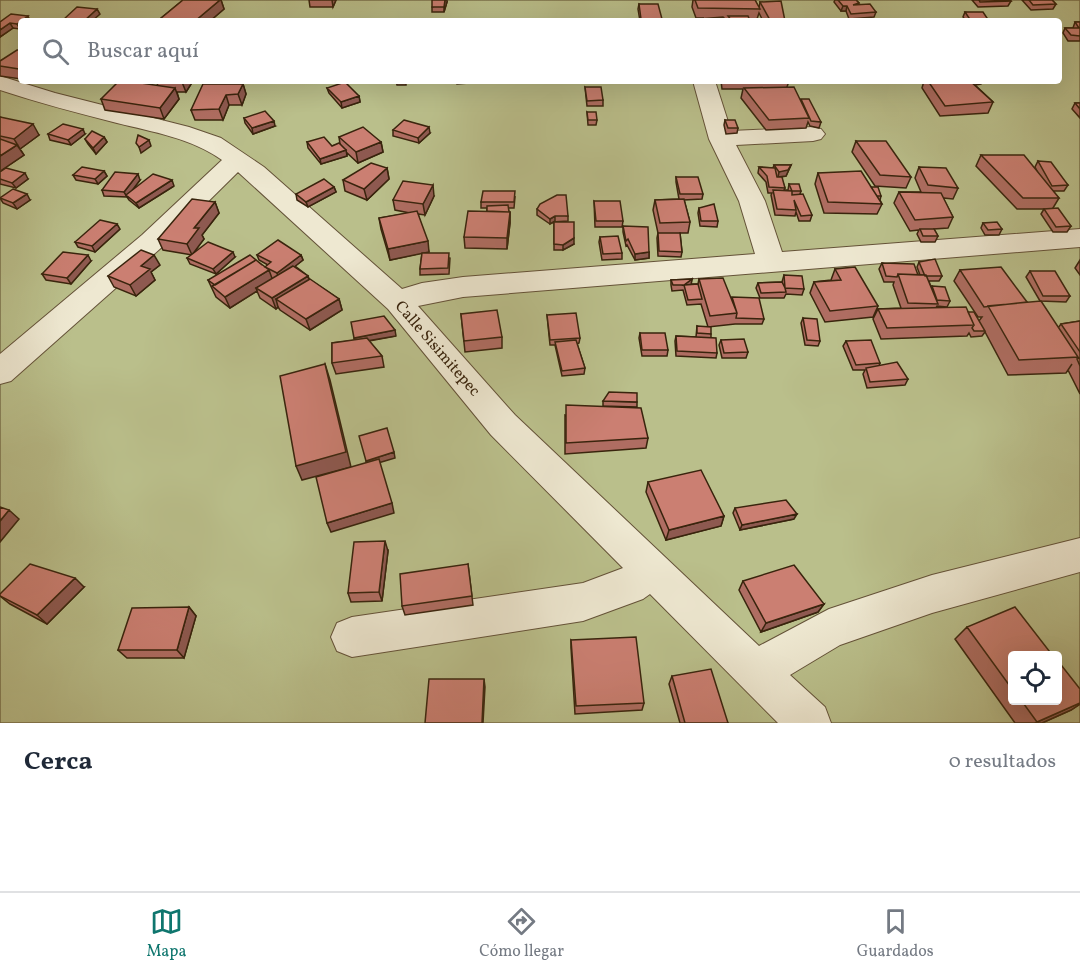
<!DOCTYPE html>
<html lang="es">
<head>
<meta charset="utf-8">
<style>
  :root { --surface:#fff; --page:#f2f2f3; --text:#1f2937; --muted:#747a83; --line:#e0e1e3; --accent:#0f766e }
  body { margin:0; font-family:Vollkorn,serif; background:var(--page); color:var(--text) }
  .controls { position:absolute; right:18px; bottom:18px; display:grid; overflow:hidden; border-radius:6px; box-shadow:0 6px 24px #0002 }
  .controls button { width:54px; height:54px; display:grid; place-items:center; padding:0; border:0; border-bottom:2px solid var(--line); background:var(--surface); color:var(--text); font:30px sans-serif }
  .list { margin:0; padding:0; list-style:none }
  h2 { display:flex; justify-content:space-between; align-items:center; height:78px; margin:0; padding:0 24px; font-size:26px }
  h2 small { font-size:20px; font-weight:400; color:var(--muted) }
  .icon { flex:none; width:33px; height:33px; fill:none; stroke:currentColor; stroke-width:2; stroke-linecap:round; stroke-linejoin:round }
  .map { position:relative; flex:none; width:1080px; height:723px; overflow:hidden }
  .search { position:absolute; background:var(--surface); box-shadow:0 6px 24px #0002; left:18px; right:18px; top:18px; height:66px; display:flex; align-items:center; gap:15px; box-sizing:border-box; padding:0 21px; border-radius:6px; color:var(--muted); font-size:22px }
  .sheet { height:168px; background:var(--surface) }
  nav { display:flex; justify-content:space-around; align-items:center; box-sizing:border-box; height:84px; border-top:2px solid var(--line); background:var(--surface); font-size:16px; color:var(--muted) }
  nav a { display:grid; justify-items:center; gap:3px }
  nav .on { color:var(--accent) }
  .map>svg:first-child { display:block }
  .green { fill:#babf8b; stroke:#7a724c; stroke-width:1.5; fill-rule:evenodd }
  .lines { fill:none; stroke-linecap:round; stroke-linejoin:round }
  .minor-casing { stroke:#645238; stroke-width:2 }
  .minor { fill:#eee8d1; fill-rule:evenodd }
  .wall { fill:#af6d62; stroke:#39240d; stroke-width:1.5 }
  .shaded-wall { fill:#8e5950; stroke:#39240d; stroke-width:1.5 }
  .building { fill:#cb7f72; stroke:#39240d; stroke-width:1.5 }
  .labels { text-anchor:middle; dominant-baseline:central; stroke-width:4.5; stroke-linejoin:round; paint-order:stroke }
  .street-label { font-size:16px; fill:#39240d; stroke:#eee8d1 }
</style>
</head>
<body>
<div class="map">
<svg width="1080" height="723" viewBox="0 0 1080 723">
  <rect width="100%" height="100%" fill="#e5dcb8"/>
  <filter id="stains"><feTurbulence type="fractalNoise" baseFrequency=".00333" numOctaves="4"/><feColorMatrix values="0 0 0 0 .2 0 0 0 0 .09 0 0 0 0 .02 0 0 0 .5 -.17"/></filter>
  <radialGradient id="worn" r=".72"><stop offset=".6" stop-color="#630" stop-opacity="0"/><stop offset="1" stop-color="#630" stop-opacity=".3"/></radialGradient>
  <path class="green" d="M0,0H1080V723H0ZM21,21H1059V81H21ZM1012,656H1058V700H1012Z"/>
  <g class="lines">
    <g class="minor-casing">
      <path id="minor" d="M0,76L55,93L189,127L221,138L264,167L402,289L422,283L463,277L755,254L739,201L709,139L693,81H715L731,131L813,127L821,129L825,134L821,139L813,141L736,145L765,201L782,252L1080,229V247L463,297L418,306L515,415L759,646L829,609L932,575L1080,538V572L932,613L840,645L790,675L825,707L831,723H778L650,594L643,599L583,621L352,657L337,651L331,637L337,623L352,617L583,583L623,568L491,435L388,309L238,172L162,247L11,381L0,384V354L142,235L222,160C191,138 153,132 117,123C78,113 39,103 0,90Z"/>
    </g>
    <use href="#minor" class="minor"/>
  </g>
  <path class="wall" d="M183,0H221L224,9L210,21H161L160,19Z
    M309,0H336L333,7H310Z
    M693,0H755L759,8L760,2L785,21H763L759,13L757,19H749L750,21H728V19H725L727,21H697V19L704,18H696L692,7Z
    M835,0H856L859,3L858,5L876,12L874,17L849,19L846,11H841L834,2Z
    M972,0H1010L1011,1L1008,6L978,7Z
    M1022,0H1052L1056,4L1053,9L1031,10Z
    M447,2L444,12H432V7Z
    M639,4L662,19L661,21H640L638,9Z
    M965,12L989,21H966L963,17Z
    M30,21L20,29L13,28L0,37V22Z
    M1075,22H1080V41H1068L1063,33L1065,28H1073Z
    M21,50V79L0,76V61Z
    M156,81H193L186,92H177L179,99L164,119L105,110L101,99L158,86Z
    M396,81H406V85H397Z
    M457,81H482V82L457,84Z
    M721,81H789L787,87L821,122L819,128L810,126L808,122L806,128L766,130L741,98L743,89H722Z
    M924,81H983L981,84L975,85L993,102L988,113L940,116L922,88Z
    M243,84L246,94L242,105H229L223,120H195L191,110Z
    M585,87L603,100V106H587Z
    M327,88L359,96L360,102L342,108L329,93Z
    M1075,103H1080V118L1072,109Z
    M587,112L597,120L596,125H588Z
    M0,117L39,135L20,149L24,155L2,170L28,179L16,188L0,184Z
    M244,118L275,126L253,134L245,123Z
    M725,120L738,128L737,133L726,134L724,125Z
    M393,130L430,133L419,143L393,136Z
    M48,134H85L71,145L50,140Z
    M104,137L107,142L96,154L88,144L85,139Z
    M339,137L381,142L383,152L358,163L346,152L347,156L321,164L308,148L307,142L332,146L340,144Z
    M856,141L911,177L906,188L875,186L852,152Z
    M981,155L1037,171L1035,167L1038,161L1068,185L1064,191H1053L1059,198L1053,208L1071,226L1067,232H1053L1041,214L1044,209H1017L976,166Z
    M774,165H791L786,176L781,177L785,188L784,190H788L789,184L801,191L800,194L812,215L810,221H799L796,212L795,216L775,215L771,195L772,193H768L766,182L758,173L759,167L773,168Z
    M919,167L958,188L953,199L943,198L953,217L948,228L934,229L938,236L935,242H921L917,234L919,230L910,231L894,203L899,192H921L915,178Z
    M387,168L389,179L367,200L345,191L343,180Z
    M104,171L107,176L98,184L76,180L73,175Z
    M818,173L871,187L881,196L880,200L882,204L877,214L824,213L815,184Z
    M676,177L703,194L702,199L684,200L690,222L688,233H680L682,252L681,257L658,256L657,238L658,233L653,210L655,200L679,199L676,182Z
    M140,180L132,190L174,186L139,208L129,200L127,197L104,196L102,190Z
    M334,187L336,192L308,207L297,200L296,194Z
    M434,196L425,215L418,214L429,252L422,253L450,258L449,274L420,275V269L422,253L390,260L381,229L379,218L410,213L395,210L393,200Z
    M515,197L514,208H508L509,212H510V223L507,249L465,248L464,237L487,211V208H481V202Z
    M0,198L30,200L17,209L3,203Z
    M594,201L623,221L622,227H595Z
    M215,202L219,213L202,235L204,239L192,255L163,250L158,239Z
    M699,208L718,221L717,227L700,226L698,213Z
    M537,209L568,216V221L554,222L574,244L563,250H554V222L550,224L537,215Z
    M983,223L1002,229L999,235H985L981,228Z
    M623,226L649,252V258L635,260L627,245L626,246L623,232Z
    M120,229L95,252L78,247L75,242Z
    M600,237L622,253V259L602,260L599,242Z
    M257,255H301L303,260L295,266L308,276L309,279L339,299L342,310L310,330L280,310L278,307L276,309L260,298L257,291L230,308L216,297L208,280L262,266L265,268L268,265L259,260Z
    M235,257L216,274L190,264L187,258Z
    M1080,260V275L1075,268Z
    M91,261L71,284L46,280L42,274Z
    M919,262L942,276L939,281H929L931,288L932,286L950,301L947,307L937,306L936,308L968,312L979,321L982,317H978L954,281L960,270L1027,302L1058,328L1061,324L1080,321V394L1068,370L1072,364L1066,373L1008,375L985,332L982,336L971,337L969,333L967,336L881,339L873,319L878,309L901,308L893,285L894,282H884L879,269L882,263L920,275L917,267Z
    M160,265L151,272L155,280L136,296L114,287L108,276Z
    M835,269L878,306L873,317L825,322L810,293L814,282L831,280Z
    M1030,271L1070,296L1066,302L1040,301L1026,277Z
    M784,275L804,289L802,295L786,294L784,298H760L756,288L758,283L782,282Z
    M692,279L691,284H698L699,279L764,319L762,324H735L708,327L701,304L687,305L683,290L672,291L671,285V280Z
    M461,314L502,337V348L465,352Z
    M547,315L580,338L579,343L577,344L585,368L584,374L562,376L555,345H550Z
    M803,318L820,341L818,346L805,345L801,323Z
    M697,326L711,334V337L717,353L716,358L676,356L675,341L676,336L696,337Z
    M640,333L668,350L667,356H642L639,338Z
    M396,336L369,341L382,356L384,367L336,374L332,363V343Z
    M721,340L748,352L746,358H722L719,345Z
    M846,341L880,363L879,366L908,379L905,385L867,388L863,374L865,370H853L843,346Z
    M603,401L637,402V407L603,406Z
    M565,415L648,438L646,448L565,454Z
    M648,482L724,516L721,526L666,540L646,492Z
    M735,508L794,519L740,530L733,513Z
    M388,551L382,601L351,602L348,593Z
    M468,564L473,605L405,615L402,606Z
    M743,581L824,604L818,612L761,632L739,590Z
    M84,587L47,624L10,604L0,596Z
    M189,607L196,616L184,658H127L118,650Z
    M967,627L1012,656V700H1058L1080,689V704L1071,710L1042,723H1015L955,639Z
    M571,640L644,703L642,710L575,714L571,648Z
    M672,676L728,723H680L669,684Z"/>
  <path class="shaded-wall" d="M220,0H221L224,9L210,21H195Z
    M332,0H336L333,7Z
    M445,0H447V2L444,12V7Z
    M843,6H847L846,11H841Z
    M97,9L100,14L92,21H84Z
    M28,16L30,21H21Z
    M21,21V28L20,29L17,24Z
    M10,23L13,28L0,37V30Z
    M182,81H193L186,92L182,82Z
    M243,84L246,94L242,105L238,94Z
    M175,88L179,99L164,119L160,108Z
    M226,95L229,105L223,120L219,109Z
    M359,96L360,102L342,108L341,102Z
    M274,121L275,126L253,134L252,128Z
    M33,124L39,135L20,149L14,139Z
    M429,127L430,133L419,143L418,138Z
    M83,129L85,134L71,145L68,140Z
    M104,137L107,142L96,154L93,148Z
    M149,140L151,146L141,153L139,147Z
    M381,142L383,152L358,163L356,152Z
    M17,145L24,155L2,170L4,174L0,177V156Z
    M346,150L347,156L321,164L320,159Z
    M791,165L786,176L778,177L779,172Z
    M387,168L389,179L367,200L364,189Z
    M104,171L107,176L98,184L95,179Z
    M25,173L28,179L16,188L12,183Z
    M138,174L140,180L128,196L126,195L127,197L124,192Z
    M172,180L174,186L139,208L136,203Z
    M433,185L434,196L425,215L423,204Z
    M334,187L336,192L308,207L306,202Z
    M27,194L30,200L17,209L13,203Z
    M215,202L219,213L202,235L204,239L192,255L187,244L194,228Z
    M510,212V223L507,249V238Z
    M555,216V221L550,224V219Z
    M117,224L120,229L95,252L92,246Z
    M574,238V244L563,250V245Z
    M428,241L429,252L390,260L388,249Z
    M233,252L235,257L216,274L213,269Z
    M649,252V258L635,260V254Z
    M88,255L91,261L71,284L67,278Z
    M154,255L160,265L151,272L155,280L136,296L130,285L141,266Z
    M301,255L303,260L279,279L277,273Z
    M269,270L273,281L256,288L257,291L230,308L225,297Z
    M308,276L311,287L276,299L278,307L276,309L272,298Z
    M692,279L691,285H684Z
    M339,299L342,310L310,330L306,319Z
    M395,330L396,336L355,343L354,338Z
    M325,364L330,380L351,467L302,480L296,466Z
    M394,452L395,458L368,466L366,461Z
    M392,503L394,513L331,532L327,523Z
    M9,510L19,519L0,542V521Z
    M797,514L794,519L740,530L742,525Z
    M724,516L721,526L666,540L669,530Z
    M385,541L388,551L382,601L379,592Z
    M75,578L84,587L47,624L37,615Z
    M824,604L818,612L761,632L766,623Z
    M189,607L196,616L184,658L177,650Z
    M484,679L485,687L483,723H482Z
    M1080,703V704L1071,710L1042,723H1035Z"/>
  <path class="building" d="M183,0H220L195,21H177L160,19Z
    M432,0H445L444,7H432Z
    M695,0H755L760,9L698,8Z
    M838,0H856L859,3L853,5L870,4L876,12L851,14L847,6H843Z
    M979,0H1010L1011,1L980,2Z
    M1029,0H1052L1056,4L1033,5Z
    M781,1L785,21L770,20L760,2Z
    M639,4H658L662,19H641Z
    M77,7L97,9L84,21L63,20Z
    M965,12H983L989,21H971Z
    M11,14L28,16L17,24L10,23L0,30V22Z
    M728,16H748L750,21H732Z
    M723,17L727,21H699L697,19Z
    M1075,22H1080V36L1071,35L1065,28H1079Z
    M17,50H21V68L19,69L0,66V61Z
    M119,81H127L175,88L160,108L101,99Z
    M156,81H182V82Z
    M928,81H970L993,102L945,106Z
    M345,82L359,96L341,102L327,88Z
    M203,84H243L238,94L226,95L219,109L191,110Z
    M585,87H601L603,100L587,101Z
    M794,87L809,118L769,120L744,88Z
    M801,99H809L821,122L811,121Z
    M1075,103H1080V109Z
    M265,111L274,121L252,128L244,118Z
    M587,112H596L597,120H588Z
    M0,117L33,124L14,139L0,136Z
    M404,120L429,127L418,138L393,130Z
    M725,120H735L738,128H728Z
    M63,124L83,129L68,140L48,134Z
    M363,127L381,142L356,152L339,137Z
    M92,131L104,137L93,148L85,139Z
    M138,135L149,140L139,147L136,143Z
    M324,137L332,146L339,143L346,150L320,159L307,142Z
    M0,139L17,145L0,156Z
    M856,141H886L911,177L880,175Z
    M981,155H1024L1059,198H1023Z
    M1038,161L1051,162L1068,185L1052,186Z
    M371,163L387,168L364,189L343,180Z
    M774,165H791L788,170L779,172Z
    M82,167L104,171L95,179L73,175Z
    M759,167L775,168L777,177H782L785,188L769,187L767,176Z
    M919,167L946,168L958,188L928,185Z
    M6,168L25,173L12,183L0,179V172Z
    M861,171L882,204L828,202L818,173Z
    M115,172L138,174L124,192L102,190Z
    M153,174L172,180L136,203L126,195Z
    M676,177H698L703,194H680Z
    M324,179L334,187L306,202L296,194Z
    M403,181L433,185L423,204L393,200Z
    M789,184H799L801,191H792Z
    M871,187H878L881,196H877Z
    M13,189L27,194L13,203L0,198Z
    M773,190L792,191V195L803,194L812,215L801,216L794,200L796,210L777,209Z
    M483,191H515L514,202H481Z
    M899,192L941,193L953,217L915,220Z
    M557,195H566L568,216H555L550,219L537,209L540,204Z
    M192,199L215,202L194,228H199L187,244L158,239Z
    M684,199L690,222L660,223L655,200Z
    M594,201H620L623,221H596Z
    M714,204L718,221H701L699,208Z
    M508,205L509,212L487,211V206Z
    M1058,208L1071,226L1056,227L1044,209Z
    M417,211L428,241L388,249L379,218Z
    M468,211L510,212L507,238L464,237Z
    M100,220L117,224L92,246L75,242Z
    M554,222H574V238L563,245L554,244Z
    M997,222L1002,229L988,230L983,223Z
    M623,226L648,227L649,252L635,254L628,239L626,241Z
    M920,229H934L938,236H923Z
    M658,233H680L682,252L659,251Z
    M618,236L622,253L603,254L600,237Z
    M278,240L301,255L277,273L265,267L271,262L257,255Z
    M208,242L233,252L213,269L187,258Z
    M141,250L154,255L141,266L150,269L130,285L108,276Z
    M63,252L88,255L67,278L42,274Z
    M422,253H449L448,268L420,269Z
    M250,255L262,265L256,260L215,285L208,280Z
    M935,259L942,276H925L919,262Z
    M256,260L269,270L225,297L212,286Z
    M882,263L914,264L918,275L898,274L897,277L886,276Z
    M293,266L308,276L272,298L256,288Z
    M855,267L878,306L830,311L814,282L841,280L835,269Z
    M1001,267L1027,302L984,307L960,270Z
    M1030,271H1055L1070,296H1043Z
    M898,274L926,275L938,304L908,303Z
    M784,275L802,276L804,289L785,288L786,292L761,293L758,283L782,282L785,288Z
    M723,278L737,313L710,316L699,279Z
    M310,279L339,299L306,319L276,299Z
    M692,279L684,285L698,284L702,299L688,300L684,285H673L671,280Z
    M932,286L945,287L950,301L937,300Z
    M732,297L759,298L764,319L736,318L737,313Z
    M1041,301L1078,357L1019,360L988,306Z
    M966,307L974,325L887,328L878,309Z
    M497,310L502,337L464,341L461,314Z
    M968,312H974L985,331H974L972,328L974,325Z
    M576,313L580,338L550,340L547,315Z
    M384,316L395,330L354,338L351,322Z
    M803,318L817,319L820,341L807,340Z
    M1080,321V352L1061,324Z
    M697,326L711,327V334L697,333Z
    M640,333H665L668,350H642Z
    M676,336L716,338L717,353L677,351Z
    M367,338L382,356L332,363V343Z
    M744,339L748,352L724,353L721,340Z
    M576,340L585,368L562,371L555,342Z
    M871,340L880,363L856,365L846,341Z
    M1080,358V366L1077,359Z
    M897,362L908,379L870,382L866,368Z
    M325,364L346,452L296,466L280,376Z
    M609,392L637,393V402L603,401Z
    M566,405L641,408L648,438L566,443Z
    M387,428L394,452L366,461L359,436Z
    M379,459L392,503L327,523L316,477Z
    M701,470L724,516L669,530L648,482Z
    M786,500L797,514L742,525L735,508Z
    M0,507L9,510L0,521Z
    M385,541L379,592L348,593L354,542Z
    M30,564L75,578L37,615L0,596V594Z
    M468,564L472,596L402,606L400,574Z
    M794,565L824,604L766,623L743,581Z
    M189,607L177,650H118L132,608Z
    M1015,607L1053,656H1012V689L967,627Z
    M636,637L644,703L576,706L571,640Z
    M1058,661L1080,689V703L1037,722L1021,700H1058Z
    M711,669L728,723H685L672,676Z
    M429,679H484L482,723H425Z"/>
  <g class="labels">
    <g class="street-label">
      <text transform="translate(437 349) rotate(49)">Calle Sisimitepec</text>
    </g>
  </g>
  <rect width="100%" height="100%" filter="url(#stains)"/>
  <rect width="100%" height="100%" fill="url(#worn)"/>
</svg>
<div class="controls">
<button><svg class="icon" aria-label="locate" viewBox="0 0 24 24"><circle cx="12" cy="12" r="6"/><path d="M12 2v4M12 18v4M2 12h4M18 12h4"/></svg></button>
</div>
<div class="search"><svg class="icon" aria-label="search" viewBox="0 0 24 24"><circle cx="10" cy="10" r="6"/><path d="M15 15l6 6"/></svg>Buscar aquí</div>
</div>
<section class="sheet">
<h2>Cerca<small>0 resultados</small></h2>
<ul class="list">
</ul>
</section>
<nav>
<a class="on"><svg class="icon" aria-label="map" viewBox="0 0 24 24"><path d="M3 6l6-2 6 2 6-2v14l-6 2-6-2-6 2zM9 4v14M15 6v14"/></svg>Mapa</a>
<a><svg class="icon" aria-label="directions" viewBox="0 0 24 24"><path d="M12 3l9 9-9 9-9-9zM9 14v-3h6M13 9l2 2-2 2"/></svg>Cómo llegar</a>
<a><svg class="icon" aria-label="saved" viewBox="0 0 24 24"><path d="M7 4h10v16l-5-4-5 4z"/></svg>Guardados</a>
</nav>
</body>
</html>
